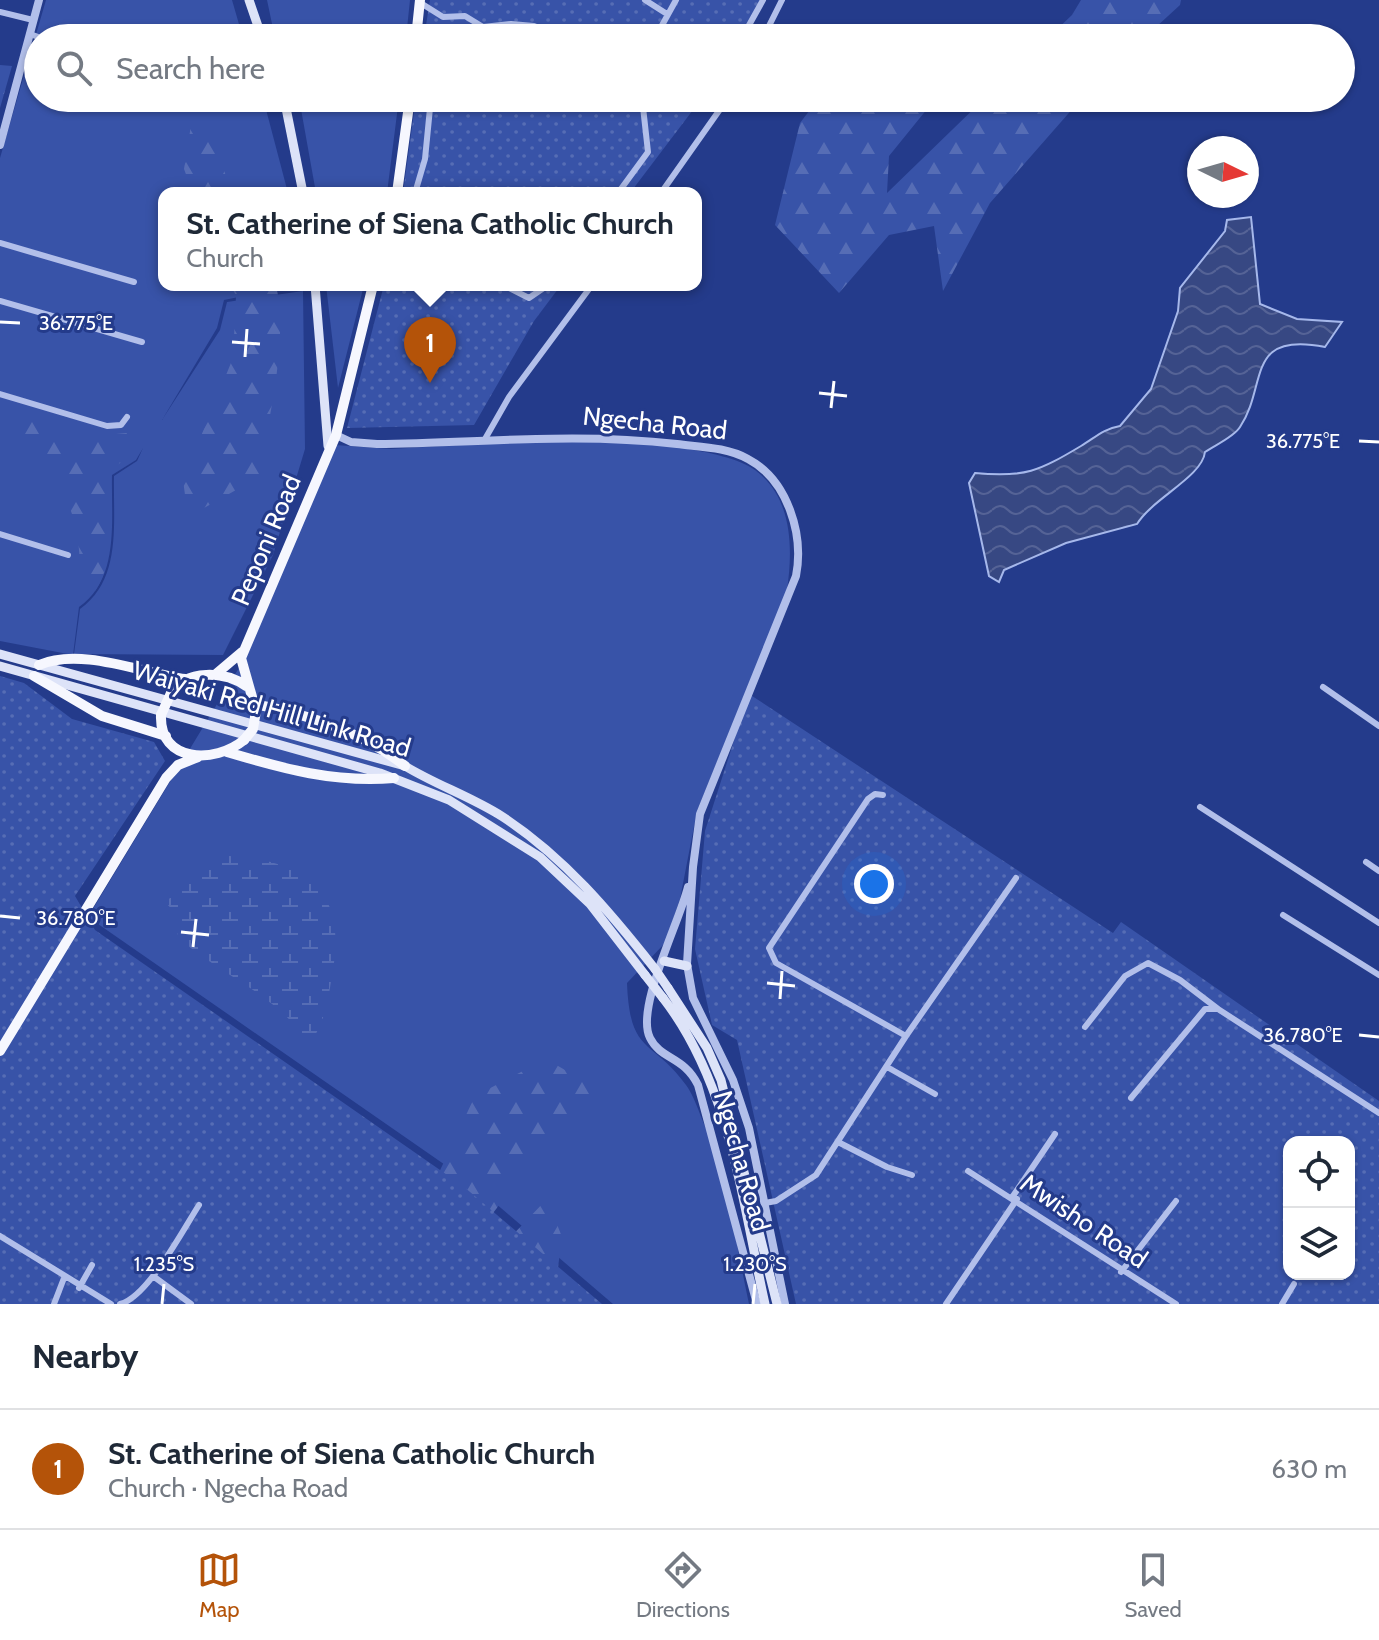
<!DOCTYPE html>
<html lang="en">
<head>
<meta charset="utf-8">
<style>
  :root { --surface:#fff; --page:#f2f2f3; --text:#1f2937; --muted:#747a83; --line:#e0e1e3; --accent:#b45309 }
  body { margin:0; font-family:Cabin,sans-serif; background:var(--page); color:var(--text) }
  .controls { position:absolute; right:24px; bottom:24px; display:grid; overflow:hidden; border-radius:16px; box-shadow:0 2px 6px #0004 }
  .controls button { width:72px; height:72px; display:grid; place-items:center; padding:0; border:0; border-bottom:2px solid var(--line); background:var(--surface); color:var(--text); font:40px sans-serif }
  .compass { position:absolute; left:1187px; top:136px; width:72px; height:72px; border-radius:50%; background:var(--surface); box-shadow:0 2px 6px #0004; rotate:95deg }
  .you { position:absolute; left:874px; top:884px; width:28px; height:28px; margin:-20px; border:6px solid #fff; border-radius:50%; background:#1a73e8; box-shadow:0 0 0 12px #1a73e833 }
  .badge { display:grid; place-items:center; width:52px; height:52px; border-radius:50%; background:var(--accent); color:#fff; font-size:26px; font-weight:700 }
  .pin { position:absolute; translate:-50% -66px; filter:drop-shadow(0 2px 4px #0008) }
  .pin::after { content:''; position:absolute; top:42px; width:28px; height:24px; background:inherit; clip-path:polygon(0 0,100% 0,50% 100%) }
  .popup { position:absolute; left:158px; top:187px; width:544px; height:104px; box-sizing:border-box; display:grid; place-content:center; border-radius:16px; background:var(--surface); filter:drop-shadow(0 2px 6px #0005); font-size:26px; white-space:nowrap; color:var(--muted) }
  .popup b { font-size:30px; color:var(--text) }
  .popup::after { content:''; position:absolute; left:50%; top:100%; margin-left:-16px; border:16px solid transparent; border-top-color:var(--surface) }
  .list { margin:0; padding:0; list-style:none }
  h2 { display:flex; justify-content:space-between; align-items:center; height:104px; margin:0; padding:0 32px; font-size:34px }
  h2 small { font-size:26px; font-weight:400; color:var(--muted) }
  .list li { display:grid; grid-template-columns:52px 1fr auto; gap:24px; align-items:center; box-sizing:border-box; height:120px; padding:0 32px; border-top:2px solid var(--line) }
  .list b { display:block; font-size:30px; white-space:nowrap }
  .list p { margin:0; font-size:26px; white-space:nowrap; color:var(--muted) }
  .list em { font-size:26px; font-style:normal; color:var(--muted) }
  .icon { flex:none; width:44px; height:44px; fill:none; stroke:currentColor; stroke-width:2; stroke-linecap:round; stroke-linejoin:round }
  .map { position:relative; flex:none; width:1379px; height:1304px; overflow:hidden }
  .search { position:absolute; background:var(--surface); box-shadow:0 2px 6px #0004; left:24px; right:24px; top:24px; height:88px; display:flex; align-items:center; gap:20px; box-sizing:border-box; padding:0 28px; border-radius:44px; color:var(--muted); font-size:30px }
  .sheet { height:224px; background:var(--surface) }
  nav { display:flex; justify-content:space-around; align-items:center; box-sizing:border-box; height:112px; border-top:2px solid var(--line); background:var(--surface); font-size:22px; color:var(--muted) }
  nav a { display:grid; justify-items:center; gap:4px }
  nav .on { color:var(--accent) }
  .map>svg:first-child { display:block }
  .grass { fill:#3853a8 }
  .forest { fill:url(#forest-firs) }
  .wetland { fill:url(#wetland-marsh) }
  .garden { fill:url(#garden-dots); fill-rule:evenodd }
  .water { fill:url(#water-waves); stroke:#a6b8eb; stroke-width:2 }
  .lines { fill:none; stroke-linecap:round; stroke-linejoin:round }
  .minor { stroke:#b2bfea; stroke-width:6 }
  .tertiary { stroke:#b2bfea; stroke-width:8 }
  .secondary { stroke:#dde3f8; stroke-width:9 }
  .primary { stroke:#f6f7fe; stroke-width:10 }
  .secondary-bridge { stroke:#dde3f8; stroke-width:9 }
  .primary-bridge { stroke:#f6f7fe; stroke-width:10 }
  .ticks { fill:none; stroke:#fff; stroke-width:3 }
  .labels { text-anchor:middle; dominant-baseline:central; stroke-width:6; stroke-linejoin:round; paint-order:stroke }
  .street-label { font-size:26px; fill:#fff; stroke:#243b8b }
  .ticks-label { font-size:20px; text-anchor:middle; fill:#fff; stroke:#243b8b; stroke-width:6; stroke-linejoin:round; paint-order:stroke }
</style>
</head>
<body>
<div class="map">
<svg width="1379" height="1304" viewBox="0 0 1379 1304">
  <defs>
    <pattern id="forest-firs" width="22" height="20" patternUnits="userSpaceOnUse" patternTransform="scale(2)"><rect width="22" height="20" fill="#3853a8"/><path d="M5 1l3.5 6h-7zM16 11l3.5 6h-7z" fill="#566db5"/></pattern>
    <pattern id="wetland-marsh" width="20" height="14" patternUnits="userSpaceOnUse" patternTransform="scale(2)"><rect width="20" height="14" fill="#3853a8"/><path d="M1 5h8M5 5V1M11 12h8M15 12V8" fill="none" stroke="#566db5"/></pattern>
    <pattern id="garden-dots" width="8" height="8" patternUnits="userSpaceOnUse" patternTransform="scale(2)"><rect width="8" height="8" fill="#3853a8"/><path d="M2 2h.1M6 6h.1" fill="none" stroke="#566db5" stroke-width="1.8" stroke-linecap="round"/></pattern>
    <pattern id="water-waves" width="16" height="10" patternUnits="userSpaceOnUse" patternTransform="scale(2)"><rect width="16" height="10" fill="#374883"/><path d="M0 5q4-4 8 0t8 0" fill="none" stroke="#556396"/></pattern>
  </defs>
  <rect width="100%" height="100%" fill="#243b8b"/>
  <path class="grass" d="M46,0H232L243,38H38V98H263L288,193H164V285H298L224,300L217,328L162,420L220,330L227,302L303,291L305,449L273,555L223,655L74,654L80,609C122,579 113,523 114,476L137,461L143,448L136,460L112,475C111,521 120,578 79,607L73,655L0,641V158Z
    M267,0H410L406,38H275Z
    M299,98H399L387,193H316Z
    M326,285H364L338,388Z
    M597,437C635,443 725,448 755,470C793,498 793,549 787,590L697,811L680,899L665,943L627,983C630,1056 651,1037 686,1085C694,1096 699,1112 704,1124C729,1180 736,1245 749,1304H613L474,1185L88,917L248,653L335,445L391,449Z"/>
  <path class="forest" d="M1081,0H1181L1180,5L1144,38H1048L1072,15Z
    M884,27L957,29L962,38H874Z
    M0,65L12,66L0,108Z
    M819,98H936L889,156L887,193L985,98H1082L990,203L943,291L934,226L889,235L839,293L775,225L800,123Z
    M192,119L210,131L232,193H193L184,169Z
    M231,285H276C289,341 268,420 259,477L188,517L183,480L233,358L236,296Z
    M0,420H36L75,438L147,431L133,454L107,472C108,510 117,559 95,591L81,572L77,528L62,486L34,445L0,429Z
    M546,1059L610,1096L567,1129L530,1142L510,1191L466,1248L408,1304L427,1198L475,1096Z
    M547,1199L562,1237L557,1275L467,1304L505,1243Z"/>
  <path class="wetland" d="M208,855C292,857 351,877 332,975C328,1001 325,1022 309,1045C281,996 219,975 178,937L176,914L167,904C176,882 195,874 208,855Z"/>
  <path class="garden" d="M430,0H765L742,38H424Z
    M416,98H702L630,193H403Z
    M384,285H561L534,321L474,425L347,428Z
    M0,676L24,683L72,719L154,742L165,761L75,896L95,930L463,1186L602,1304H0Z
    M749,694L1113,933L1121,922L1379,1101V1304H796L737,1040L712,1025L695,949L705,831ZM1289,1142H1349V1274H1289Z"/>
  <path class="water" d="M1251,217L1260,304L1297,319L1342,322L1325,347C1244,331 1268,386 1240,427C1234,437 1215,445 1205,452C1202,477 1153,498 1137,524L1066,543L1004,570L999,582L989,576L969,483L975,473C1025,478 1039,471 1081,446C1096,437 1103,429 1120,426L1151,389L1178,311L1180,288L1225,231L1227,220Z"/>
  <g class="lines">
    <path class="minor" d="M645,0L667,14
      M419,2L443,17L465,16L483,27L511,24L534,26L563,38
      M0,12L33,20
      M748,27L763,0
      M30,34L41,38
      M655,38L676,0
      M763,38L782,0
      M415,193L425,159L431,98
      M618,193L648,152L642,98
      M661,193L728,98
      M0,243L134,282
      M503,285L529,298L548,285
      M0,301L142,342
      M0,394L107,426L121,425L127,417
      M485,439L509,397L592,285
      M0,534L68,555
      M1323,687L1379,726
      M883,795L875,794L868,799L769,948L776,963L906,1036
      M1200,807L1379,923
      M1366,862L1379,871
      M1283,915L1379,975
      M1085,1027L1125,976L1148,963L1180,980L1218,1009
      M887,1067L935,1094
      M1131,1098L1205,1009H1218L1379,1113
      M838,1142L887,1167L912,1175
      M968,1171L1176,1304
      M1013,1196L1055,1134
      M765,1203L776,1201L816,1175L906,1036L1016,878
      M0,1236L111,1304
      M1121,1272L1176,1201
      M153,1276L191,1304
      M79,1288L92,1265
      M54,1304L64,1278
      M120,1304C147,1298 183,1230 199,1205
      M946,1304L1017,1199
      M1282,1304L1294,1284"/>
    <path class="tertiary" d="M0,145L39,0
      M336,435L351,442L377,444C481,443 573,432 677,444C700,447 727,447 748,459C788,480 804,535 796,576L700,814L693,867L687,964L693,998L733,1080L749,1128L785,1304
      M688,887C679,923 635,1009 650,1038C661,1060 684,1056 698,1085L757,1304"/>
    <path class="secondary" d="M249,0L262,38
      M284,98L303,193
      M315,285L328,446
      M0,654L405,766C436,785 472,797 503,817C564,857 610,912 655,969
      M0,666L380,773L449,800L540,857L590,904L645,975
      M664,961L687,966
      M668,988L707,1048L721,1080L777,1304
      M663,998C730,1084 742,1201 765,1304"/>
    <path class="primary" d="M416,38L420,0
      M397,193L410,98
      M39,665C81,647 142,673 185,679
      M216,674L242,652
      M34,676L102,716L166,736
      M171,693C186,669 225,671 246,686
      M254,704C306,714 363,732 405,766
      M256,711L241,658L336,435L373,285
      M161,715C159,763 215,764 244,740
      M227,752C284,769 335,783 394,778
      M0,1051L166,778L178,765L198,757"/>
    <path class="secondary-bridge" d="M655,969L668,988
      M645,975L663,998"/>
    <path class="primary-bridge" d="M161,715L171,693
      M244,740L253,729L256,711"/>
  </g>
  <path class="ticks" d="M0,322L20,323M232,342L260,344M245,357L247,329M819,393L847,396M831,408L834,381M1359,441L1379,442M0,916L20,918M181,932L209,935M193,947L196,919M767,983L795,986M780,999L782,971M1359,1035L1379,1037M162,1304L164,1284M753,1304L755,1284"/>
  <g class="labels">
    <g class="street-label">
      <text transform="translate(655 423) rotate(6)">Ngecha Road</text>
      <text transform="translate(266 540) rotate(-67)">Peponi Road</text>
      <text transform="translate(272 709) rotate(16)">Waiyaki Red Hill Link Road</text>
      <text transform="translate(742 1161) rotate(74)">Ngecha Road</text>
      <text transform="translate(1084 1221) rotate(34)">Mwisho Road</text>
    </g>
  </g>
  <g class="ticks-label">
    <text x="76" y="330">36.775°E</text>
    <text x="1303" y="448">36.775°E</text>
    <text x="76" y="925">36.780°E</text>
    <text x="1303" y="1042">36.780°E</text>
    <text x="164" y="1271">1.235°S</text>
    <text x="755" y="1271">1.230°S</text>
  </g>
</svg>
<div class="controls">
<button><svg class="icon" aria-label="locate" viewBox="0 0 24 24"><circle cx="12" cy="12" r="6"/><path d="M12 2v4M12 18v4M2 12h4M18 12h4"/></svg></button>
<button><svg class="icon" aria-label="layers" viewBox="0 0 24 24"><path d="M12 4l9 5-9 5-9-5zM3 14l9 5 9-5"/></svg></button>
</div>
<svg class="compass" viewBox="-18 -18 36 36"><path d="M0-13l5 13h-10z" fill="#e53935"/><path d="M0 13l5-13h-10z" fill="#747a83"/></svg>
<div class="you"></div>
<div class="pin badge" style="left:430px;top:383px">1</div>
<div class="popup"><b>St. Catherine of Siena Catholic Church</b>Church</div>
<div class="search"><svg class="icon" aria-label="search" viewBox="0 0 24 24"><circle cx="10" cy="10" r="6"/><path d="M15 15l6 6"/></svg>Search here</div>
</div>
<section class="sheet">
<h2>Nearby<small></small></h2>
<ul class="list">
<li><span class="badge">1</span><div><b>St. Catherine of Siena Catholic Church</b><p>Church · Ngecha Road</p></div><em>630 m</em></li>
</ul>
</section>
<nav>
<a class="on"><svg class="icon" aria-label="map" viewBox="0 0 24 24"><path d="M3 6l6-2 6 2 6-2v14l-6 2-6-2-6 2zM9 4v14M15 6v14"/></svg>Map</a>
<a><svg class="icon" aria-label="directions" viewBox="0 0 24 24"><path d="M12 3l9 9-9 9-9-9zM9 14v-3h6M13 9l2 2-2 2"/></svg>Directions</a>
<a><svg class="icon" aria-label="saved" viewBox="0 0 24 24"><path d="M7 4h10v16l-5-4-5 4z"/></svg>Saved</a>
</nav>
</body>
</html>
